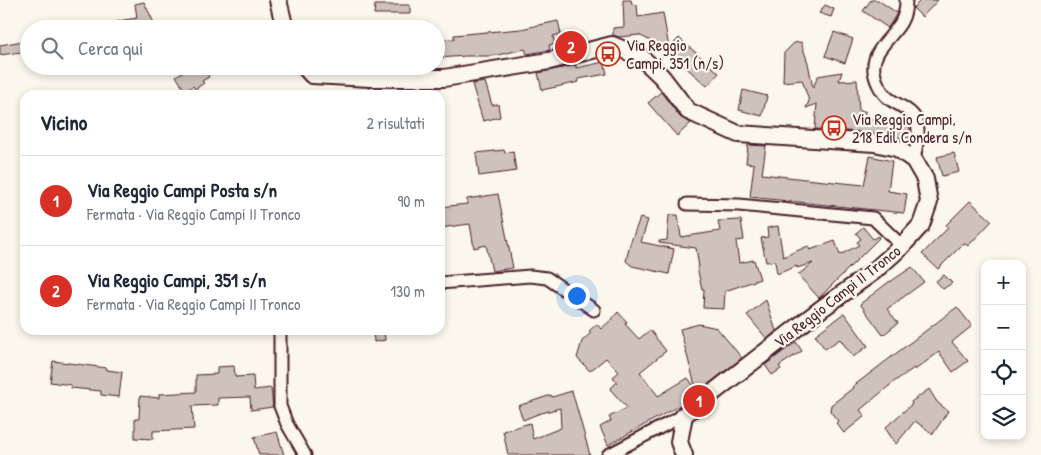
<!DOCTYPE html>
<html lang="it">
<head>
<meta charset="utf-8">
<style>
  :root { --surface:#fff; --page:#f6f6f7; --text:#1f2937; --muted:#747a83; --line:#e0e1e3; --accent:#d93025 }
  body { margin:0; font-family:"Patrick Hand",sans-serif; background:var(--page); color:var(--text) }
  .controls { position:absolute; right:15px; bottom:15px; display:grid; overflow:hidden; border-radius:10px; box-shadow:0 2px 8px #0003 }
  .controls button { width:45px; height:45px; display:grid; place-items:center; padding:0; border:0; border-bottom:1px solid var(--line); background:var(--surface); color:var(--text); font:25px sans-serif }
  .you { position:absolute; left:576px; top:295px; width:18px; height:18px; margin:-12px; border:4px solid #fff; border-radius:50%; background:#1a73e8; box-shadow:0 0 0 8px #1a73e833 }
  .badge { display:grid; place-items:center; width:32px; height:32px; border-radius:50%; background:var(--accent); color:#fff; font-size:16px; font-weight:700 }
  .pin { position:absolute; translate:-50% -50%; border:2px solid #fff; box-shadow:0 1px 5px #0006 }
  .list { margin:0; padding:0; list-style:none }
  h2 { display:flex; justify-content:space-between; align-items:center; height:65px; margin:0; padding:0 20px; font-size:21px }
  h2 small { font-size:16px; font-weight:400; color:var(--muted) }
  .list li { display:grid; grid-template-columns:32px 1fr auto; gap:15px; align-items:center; box-sizing:border-box; height:90px; padding:0 20px; border-top:1px solid var(--line) }
  .list b { display:block; font-size:19px; white-space:nowrap }
  .list p { margin:0; font-size:16px; white-space:nowrap; color:var(--muted) }
  .list em { font-size:16px; font-style:normal; color:var(--muted) }
  .icon { flex:none; width:28px; height:28px; fill:none; stroke:currentColor; stroke-width:2; stroke-linecap:round; stroke-linejoin:round }
  .map { position:relative; flex:none; width:1041px; height:455px; overflow:hidden }
  .search { position:absolute; background:var(--surface); box-shadow:0 2px 8px #0003; left:20px; top:20px; width:425px; height:55px; display:flex; align-items:center; gap:12px; box-sizing:border-box; padding:0 18px; border-radius:28px; color:var(--muted); font-size:19px }
  .panel { position:absolute; background:var(--surface); box-shadow:0 2px 8px #0003; left:20px; top:90px; width:425px; height:245px; border-radius:15px }
  .map>svg:first-child { display:block }
  .building { fill:#cfc2bc; stroke:#4a1f2b }
  .lines { fill:none; stroke-linecap:round; stroke-linejoin:round }
  .street-casing { stroke:#4a1f2b; stroke-width:15 }
  .secondary-casing { stroke:#4a1f2b; stroke-width:20 }
  .street { stroke:#fbf7ec; stroke-width:11 }
  .secondary { stroke:#fbf7ec; stroke-width:16 }
  .labels { text-anchor:middle; dominant-baseline:central; stroke-width:4.5; stroke-linejoin:round; paint-order:stroke }
  .poi-label { font-size:16px; fill:#4a1f2b; stroke:#fbf7ec; text-anchor:start }
  .street-label { font-size:16px; fill:#4a1f2b; stroke:#fbf7ec }
</style>
</head>
<body>
<div class="map">
<svg width="1041" height="455" viewBox="0 0 1041 455">
  <rect width="100%" height="100%" fill="#fbf7ec"/>
  <filter id="ink" filterUnits="userSpaceOnUse"><feTurbulence type="fractalNoise" baseFrequency=".02" numOctaves="2"/><feDisplacementMap in="SourceGraphic" scale="10" xChannelSelector="R" yChannelSelector="G"/><feConvolveMatrix kernelMatrix="1 2 1 2 8 2 1 2 1" color-interpolation-filters="sRGB"/></filter>
  <g filter="url(#ink)">
    <path class="building" d="M623,0H631L632,4L637,5L638,17L663,13L669,48L679,38L719,73L707,86L681,63L679,65L665,53L668,50L639,35L619,37L613,35V28L624,27Z
      M871,0H878L897,13L888,28L863,11Z
      M921,0H938L922,17L913,8Z
      M144,2L155,25L118,28V21L137,18L135,4Z
      M375,5H410V14H374Z
      M825,5L834,9L831,17L819,13Z
      M558,21L561,34L553,36L555,44L549,45L550,50L527,54L525,49L493,56H466L438,58L437,40L454,39V35L521,29Z
      M834,32L853,39L845,63L825,56Z
      M29,40V51L0,55V45Z
      M801,42L808,63L813,88L818,76L842,72L839,81L857,80L859,111H865V118L907,120L910,126V138L895,137V135L876,133L815,129L817,104L806,108L809,101L802,80L783,82L784,53L794,43Z
      M604,62L607,74L578,79L579,82L542,90L538,73L576,65V68Z
      M192,66H203L209,77L202,81L204,83L195,89L193,86L185,91L176,76Z
      M485,82L492,105L498,104L500,117L483,121L472,84Z
      M743,90L767,96L762,116L739,110Z
      M661,92L680,117L691,123L677,136L648,103Z
      M748,145L766,146L762,174L805,179L864,185L870,156L892,161L888,191L907,194L904,213L750,197L754,164L746,163Z
      M504,150L505,153L513,151L516,171L479,176L476,153Z
      M954,153L959,172L942,176L937,157Z
      M498,194L513,268L492,271L486,245L474,248L470,224L440,228V207L467,204V199Z
      M970,201L992,221L968,246L964,243L938,269L922,254L948,228L946,225Z
      M669,215H678L681,237L720,231L718,221L741,220L744,240L736,241L739,263L754,260L760,279L725,291L724,309L703,308L704,289H702L697,267H699L696,248L659,243V241L667,240Z
      M640,218L648,220L641,242L674,249L669,274L632,266L626,261L630,244Z
      M778,226L783,257L808,246L810,250L835,241L840,255L859,245L857,242L861,239L856,233L863,227L873,239L878,236L879,238L819,298L798,275L813,263L797,268V266L777,274L775,261L766,262L761,238L768,237L767,228Z
      M912,267L924,282L887,309L898,323L883,335L860,304L890,281V282Z
      M944,275L952,283L943,289L936,281Z
      M766,300L776,331L767,339L747,315Z
      M957,307L972,326L952,342L968,361L953,372L939,352L915,370L914,368L895,381L860,410L865,416L844,433L836,423L838,421L830,411L831,405L853,388L852,387Z
      M618,312L627,322L625,324L639,339L650,330L666,351L640,372L658,396L688,378L696,389L680,329L699,324L717,328L742,358L684,403L608,445L600,427L611,421L609,417L627,408L610,389L617,382L613,377L619,372L606,358L590,371L577,358L582,341L591,333L589,331L597,324L601,329L612,319Z
      M844,313L868,346L853,357L840,339L825,349L815,335Z
      M373,330H384L385,340L374,342Z
      M796,342L802,351L779,366L781,369L772,375L765,365Z
      M53,361L107,368V370L122,372L119,397L101,395V391L71,388V385L50,382Z
      M234,366L235,377L253,376L254,390L271,388L273,407L251,410L250,397L218,398V405L192,406L194,429L153,431V439L135,438V419H139L140,396L159,398V394L196,392V375L217,374V367Z
      M929,389L937,402L948,411L933,434L915,421L896,444L885,428L912,404L911,402Z
      M572,391L590,455H508L503,431L530,423L533,439L561,428L560,408L538,414L523,420L518,406L551,395L552,397Z
      M277,432L284,455H259L254,437Z"/>
    <g class="lines">
      <g class="street-casing">
        <path id="street" d="M906,0C906,8 905,15 901,22C892,38 871,51 874,71C875,80 881,92 888,98C897,105 913,110 917,122C920,134 916,148 914,160
          M687,204L739,205L873,218L902,246
          M440,283L530,276L547,278L594,310
          M280,330V406L287,424L305,455
          M608,455L684,415"/>
      </g>
      <g class="secondary-casing">
        <path id="secondary" d="M278,0L285,29
          M304,66L312,75L370,78H444L549,61L612,45L641,57L662,77L688,111L738,134L875,143L897,148L914,160L925,179L929,202L921,225L902,246L873,272L821,309L684,415L679,442L684,455"/>
      </g>
      <use href="#street" class="street"/>
      <use href="#secondary" class="secondary"/>
    </g>
  </g>
  <defs>
    <g id="bus-ring" transform="scale(1.25)"><circle r="9.5" fill="#fbf7ec" stroke="#c8321e" stroke-width="1.5"/><path d="M-5-6H5V4H4V6H2V4H-2V6H-4V4H-5ZM-3.5-4V0h7V-4ZM-3.5 1.2v1.5H-2V1.2ZM2 1.2v1.5H3.5V1.2Z" fill="#c8321e"/></g>
  </defs>
  <g fill-rule="evenodd">
    <use href="#bus-ring" x="608" y="54"/>
    <use href="#bus-ring" x="834" y="128"/>
  </g>
  <g class="labels">
    <g class="poi-label">
      <text x="626" y="45">Via Reggio<tspan x="626" dy="18">Campi, 351 (n/s)</tspan></text>
      <text x="852" y="119">Via Reggio Campi,<tspan x="852" dy="18">218 Edil Condera s/n</tspan></text>
    </g>
    <g class="street-label">
      <text transform="translate(837 296) rotate(-38)">Via Reggio Campi II Tronco</text>
    </g>
  </g>
</svg>
<div class="controls">
<button>+</button>
<button>−</button>
<button><svg class="icon" aria-label="locate" viewBox="0 0 24 24"><circle cx="12" cy="12" r="6"/><path d="M12 2v4M12 18v4M2 12h4M18 12h4"/></svg></button>
<button><svg class="icon" aria-label="layers" viewBox="0 0 24 24"><path d="M12 4l9 5-9 5-9-5zM3 14l9 5 9-5"/></svg></button>
</div>
<div class="you"></div>
<div class="pin badge" style="left:699px;top:401px">1</div>
<div class="pin badge" style="left:571px;top:47px">2</div>
<div class="search"><svg class="icon" aria-label="search" viewBox="0 0 24 24"><circle cx="10" cy="10" r="6"/><path d="M15 15l6 6"/></svg>Cerca qui</div>
<section class="panel">
<h2>Vicino<small>2 risultati</small></h2>
<ul class="list">
<li><span class="badge">1</span><div><b>Via Reggio Campi Posta s/n</b><p>Fermata · Via Reggio Campi II Tronco</p></div><em>90 m</em></li>
<li><span class="badge">2</span><div><b>Via Reggio Campi, 351 s/n</b><p>Fermata · Via Reggio Campi II Tronco</p></div><em>130 m</em></li>
</ul>
</section>
</div>
</body>
</html>
